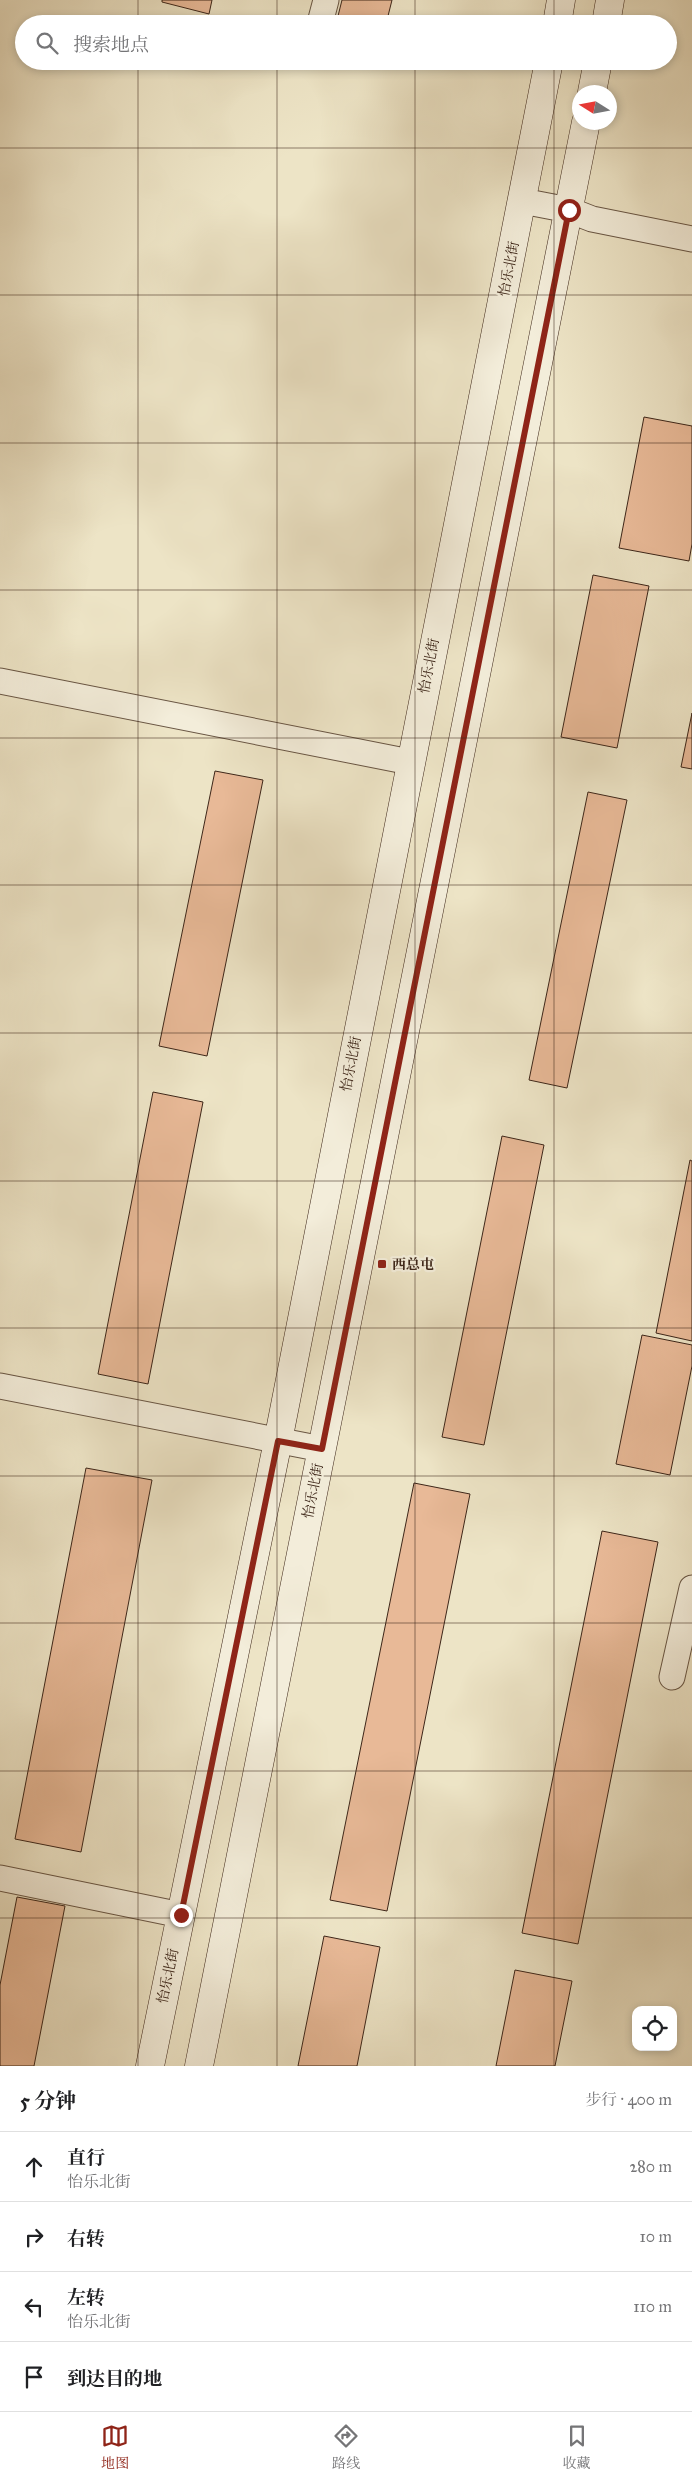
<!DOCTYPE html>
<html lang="zh">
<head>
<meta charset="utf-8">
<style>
  :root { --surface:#fff; --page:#f6f6f6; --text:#202124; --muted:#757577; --line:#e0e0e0; --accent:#8f2418 }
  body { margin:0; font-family:"IM FELL Great Primer","Noto Serif SC",serif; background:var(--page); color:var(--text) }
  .controls { position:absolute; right:15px; bottom:15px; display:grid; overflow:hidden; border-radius:10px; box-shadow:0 2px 8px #0003 }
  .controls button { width:45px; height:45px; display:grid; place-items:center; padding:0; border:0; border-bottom:1px solid var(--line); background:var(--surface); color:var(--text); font:25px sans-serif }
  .compass { position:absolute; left:572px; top:85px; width:45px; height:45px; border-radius:50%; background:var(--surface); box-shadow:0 2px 8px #0003; rotate:281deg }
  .stop { position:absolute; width:15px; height:15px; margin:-11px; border:4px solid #8f2418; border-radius:50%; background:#fff }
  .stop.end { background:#8f2418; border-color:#fff; box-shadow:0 1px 5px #0008 }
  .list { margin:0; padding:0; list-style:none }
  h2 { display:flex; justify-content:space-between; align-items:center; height:65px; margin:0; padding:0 20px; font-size:21px }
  h2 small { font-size:16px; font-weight:400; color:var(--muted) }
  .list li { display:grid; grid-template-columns:32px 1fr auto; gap:15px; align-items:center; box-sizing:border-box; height:70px; padding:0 20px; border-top:1px solid var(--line) }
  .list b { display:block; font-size:19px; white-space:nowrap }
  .list p { margin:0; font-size:16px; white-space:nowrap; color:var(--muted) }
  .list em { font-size:16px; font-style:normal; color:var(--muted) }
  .icon { flex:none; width:28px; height:28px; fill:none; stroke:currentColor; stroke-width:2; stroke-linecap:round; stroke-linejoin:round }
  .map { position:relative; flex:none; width:692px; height:2066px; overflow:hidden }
  .search { position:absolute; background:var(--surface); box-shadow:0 2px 8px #0003; left:15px; right:15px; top:15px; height:55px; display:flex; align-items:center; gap:12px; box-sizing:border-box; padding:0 18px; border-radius:28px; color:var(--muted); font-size:19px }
  .sheet { height:345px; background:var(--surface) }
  nav { display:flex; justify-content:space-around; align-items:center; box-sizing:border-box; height:70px; border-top:1px solid var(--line); background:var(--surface); font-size:14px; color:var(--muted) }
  nav a { display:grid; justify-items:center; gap:2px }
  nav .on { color:var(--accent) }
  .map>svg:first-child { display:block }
  .building { fill:#e8b997; stroke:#3d2619 }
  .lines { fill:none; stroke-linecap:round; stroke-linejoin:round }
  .minor-casing { stroke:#695644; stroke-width:27 }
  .secondary-casing { stroke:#3d2619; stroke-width:29 }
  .minor { stroke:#f3edda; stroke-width:25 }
  .secondary { stroke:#f3edda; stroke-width:28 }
  .route { stroke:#8f2418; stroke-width:6 }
  .grid { fill:none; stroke:#3d2619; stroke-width:1; stroke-opacity:0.55 }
  .poi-dot { fill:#8f2418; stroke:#f3edda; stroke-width:2 }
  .labels { text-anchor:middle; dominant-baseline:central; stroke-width:4.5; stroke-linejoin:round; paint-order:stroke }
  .street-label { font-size:14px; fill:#3d2619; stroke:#f3edda }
  .poi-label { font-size:14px; font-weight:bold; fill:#3d2619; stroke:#f3edda; text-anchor:start }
</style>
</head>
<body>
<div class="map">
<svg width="692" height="2066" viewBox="0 0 692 2066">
  <rect width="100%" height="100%" fill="#ede4c6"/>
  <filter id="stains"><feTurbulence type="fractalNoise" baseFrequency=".004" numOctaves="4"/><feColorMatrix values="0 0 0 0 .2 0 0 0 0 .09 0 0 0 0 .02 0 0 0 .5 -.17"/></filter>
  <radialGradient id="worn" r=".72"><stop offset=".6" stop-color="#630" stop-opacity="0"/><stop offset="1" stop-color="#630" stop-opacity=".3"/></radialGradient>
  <path class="building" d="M162,0H212L209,14L162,2Z
    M342,0H392L386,24H336Z
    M644,417L692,426V544L689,561L619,548Z
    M593,575L649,586L617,748L561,737Z
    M692,713V769L681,767Z
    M215,771L263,780L207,1056L159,1046Z
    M588,792L627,800L567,1088L529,1080Z
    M153,1092L203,1102L148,1384L98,1374Z
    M502,1136L544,1145L484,1445L442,1437Z
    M690,1160L692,1161V1341L656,1333Z
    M642,1335L692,1345V1366L670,1475L616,1464Z
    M86,1468L152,1480L81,1852L15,1839Z
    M414,1483L470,1494L387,1911L330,1900Z
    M602,1531L658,1542L578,1944L522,1933Z
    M17,1897L65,1906L34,2066H0V1985Z
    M324,1936L380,1947L357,2066H298Z
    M515,1970L572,1981L555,2066H496Z"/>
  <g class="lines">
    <g class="minor-casing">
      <path id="minor" d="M320,23L326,0
        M522,201L569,210L592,219L692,239
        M0,681L410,762
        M0,1386L322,1449
        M672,1677L692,1588
        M0,1878L181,1915"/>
    </g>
    <g class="secondary-casing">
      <path id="secondary" d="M557,24L561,0
        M606,24L610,0
        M592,92L598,61
        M150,2066L278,1441L549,61
        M199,2066L586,122"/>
    </g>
    <use href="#minor" class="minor"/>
    <use href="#secondary" class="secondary"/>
  </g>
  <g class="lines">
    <path class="route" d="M181,1915L278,1441L322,1449L569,210"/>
  </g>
  <path class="grid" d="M138,0V24M277,0V24M415,0V24M554,0V24M138,61V2066M277,61V2066M415,61V2066M554,61V2066M0,148H692M0,295H692M0,443H692M0,590H692M0,738H692M0,885H692M0,1033H692M0,1181H692M0,1328H692M0,1476H692M0,1623H692M0,1771H692M0,1918H692"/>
  <rect class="poi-dot" x="377" y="1259" width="10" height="10" rx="2.5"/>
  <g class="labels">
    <g class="street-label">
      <text transform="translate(509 269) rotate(-79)">怡乐北街</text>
      <text transform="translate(429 666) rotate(-79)">怡乐北街</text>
      <text transform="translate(351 1064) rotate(-79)">怡乐北街</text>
      <text transform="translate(313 1491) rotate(-79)">怡乐北街</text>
      <text transform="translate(168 1976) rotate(-78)">怡乐北街</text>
    </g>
    <g class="poi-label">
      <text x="392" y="1264">西总屯</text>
    </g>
  </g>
  <rect width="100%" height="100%" filter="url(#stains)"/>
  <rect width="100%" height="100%" fill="url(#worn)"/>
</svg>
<div class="controls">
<button><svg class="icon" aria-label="locate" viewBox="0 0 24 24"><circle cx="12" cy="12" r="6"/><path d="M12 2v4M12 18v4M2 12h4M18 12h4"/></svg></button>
</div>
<svg class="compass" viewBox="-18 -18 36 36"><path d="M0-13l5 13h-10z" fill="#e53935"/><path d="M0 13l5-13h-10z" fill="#757577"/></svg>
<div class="stop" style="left:569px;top:210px"></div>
<div class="stop end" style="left:181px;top:1915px"></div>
<div class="search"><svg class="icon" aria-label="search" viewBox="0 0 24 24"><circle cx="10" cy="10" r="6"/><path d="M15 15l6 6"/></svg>搜索地点</div>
</div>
<section class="sheet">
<h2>5 分钟<small>步行 · 400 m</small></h2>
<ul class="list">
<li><svg class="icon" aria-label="ahead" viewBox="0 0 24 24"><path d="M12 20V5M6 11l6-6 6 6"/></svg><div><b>直行</b><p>怡乐北街</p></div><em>280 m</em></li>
<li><svg class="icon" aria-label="right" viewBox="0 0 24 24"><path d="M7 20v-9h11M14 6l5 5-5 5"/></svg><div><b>右转</b></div><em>10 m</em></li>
<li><svg class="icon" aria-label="left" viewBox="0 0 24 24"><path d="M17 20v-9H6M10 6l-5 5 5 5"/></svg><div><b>左转</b><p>怡乐北街</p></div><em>110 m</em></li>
<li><svg class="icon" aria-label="arrive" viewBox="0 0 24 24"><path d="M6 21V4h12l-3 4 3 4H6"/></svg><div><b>到达目的地</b></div></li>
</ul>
</section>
<nav>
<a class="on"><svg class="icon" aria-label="map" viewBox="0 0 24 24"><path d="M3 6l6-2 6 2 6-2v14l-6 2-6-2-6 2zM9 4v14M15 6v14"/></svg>地图</a>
<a><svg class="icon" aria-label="directions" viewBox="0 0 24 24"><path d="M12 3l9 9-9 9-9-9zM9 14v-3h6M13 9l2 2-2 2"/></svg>路线</a>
<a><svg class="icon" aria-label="saved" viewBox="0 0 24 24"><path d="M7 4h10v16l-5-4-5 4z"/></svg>收藏</a>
</nav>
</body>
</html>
